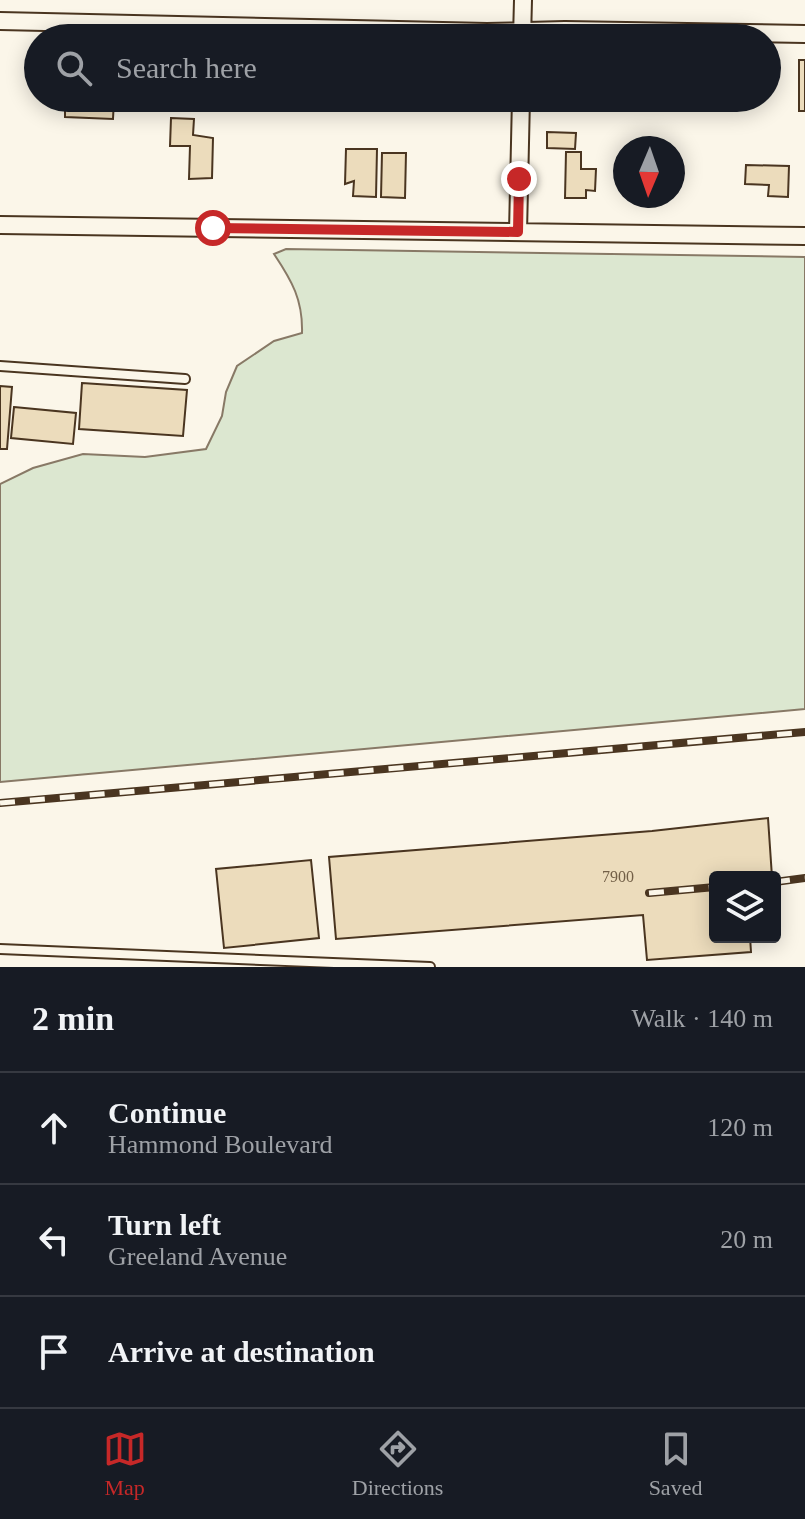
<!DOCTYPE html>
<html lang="en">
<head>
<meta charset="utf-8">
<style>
  :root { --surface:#171b24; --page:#20242c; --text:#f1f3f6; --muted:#9ea1a6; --line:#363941; --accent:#c62828 }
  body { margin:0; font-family:Georgia,serif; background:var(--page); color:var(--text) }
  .controls { position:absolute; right:24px; bottom:24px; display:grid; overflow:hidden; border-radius:8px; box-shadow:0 4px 20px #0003 }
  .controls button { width:72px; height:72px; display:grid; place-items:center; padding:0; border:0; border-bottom:2px solid var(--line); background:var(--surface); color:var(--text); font:40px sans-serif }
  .compass { position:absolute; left:613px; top:136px; width:72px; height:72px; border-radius:50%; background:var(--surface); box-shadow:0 4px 20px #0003; rotate:182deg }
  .stop { position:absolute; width:24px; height:24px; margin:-18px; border:6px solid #c62828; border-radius:50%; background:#fff }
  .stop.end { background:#c62828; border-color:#fff; box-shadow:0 2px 8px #0008 }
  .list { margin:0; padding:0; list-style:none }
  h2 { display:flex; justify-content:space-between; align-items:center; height:104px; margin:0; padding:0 32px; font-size:34px }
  h2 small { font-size:26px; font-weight:400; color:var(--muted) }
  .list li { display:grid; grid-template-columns:52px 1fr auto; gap:24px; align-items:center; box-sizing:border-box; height:112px; padding:0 32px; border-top:2px solid var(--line) }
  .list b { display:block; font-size:30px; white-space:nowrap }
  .list p { margin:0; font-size:26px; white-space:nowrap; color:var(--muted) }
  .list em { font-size:26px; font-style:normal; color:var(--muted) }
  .icon { flex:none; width:44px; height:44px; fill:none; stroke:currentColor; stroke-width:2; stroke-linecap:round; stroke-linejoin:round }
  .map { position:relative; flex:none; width:805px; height:967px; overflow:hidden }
  .search { position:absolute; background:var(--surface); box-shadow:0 4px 20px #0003; left:24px; right:24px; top:24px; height:88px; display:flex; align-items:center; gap:20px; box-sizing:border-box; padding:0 28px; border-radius:44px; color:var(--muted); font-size:30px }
  .sheet { height:440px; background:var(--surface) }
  nav { display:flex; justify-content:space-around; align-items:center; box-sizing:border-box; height:112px; border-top:2px solid var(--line); background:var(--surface); font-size:22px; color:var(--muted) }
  nav a { display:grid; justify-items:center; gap:4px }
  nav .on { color:var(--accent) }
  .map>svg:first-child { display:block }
  .green { fill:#dce7d0; stroke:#887966; stroke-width:2 }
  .building { fill:#ecdcbc; stroke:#4a3520; stroke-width:2 }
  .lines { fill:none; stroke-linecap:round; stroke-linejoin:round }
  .lane-casing { stroke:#4a3520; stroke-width:12 }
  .street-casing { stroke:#4a3520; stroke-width:20 }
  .lane { stroke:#fbf6e9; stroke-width:8 }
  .street { stroke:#fbf6e9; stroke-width:16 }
  .rail-casing { stroke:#4a3520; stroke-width:8 }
  .rail { stroke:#fbf6e9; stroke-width:5; stroke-dasharray:15; stroke-linecap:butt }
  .route { stroke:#c62828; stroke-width:10 }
  .labels { text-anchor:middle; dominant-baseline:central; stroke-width:6; stroke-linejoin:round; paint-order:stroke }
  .number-label { font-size:16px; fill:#725f47 }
</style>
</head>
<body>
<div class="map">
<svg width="805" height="967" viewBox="0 0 805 967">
  <rect width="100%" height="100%" fill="#fbf6e9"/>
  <path class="green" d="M286,249L805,257V709L0,782V484L33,468L83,454L145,457L206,449L222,416L226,392L237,366L274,341L302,333C303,300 292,281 274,254Z"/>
  <path class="building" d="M799,60H805V111H799Z
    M65,98L114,99L113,119L65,117Z
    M464,98H485V110L464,109Z
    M586,98H617V104L595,103V100H586Z
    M171,118L194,119L193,135L213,138L212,178L189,179L190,146H170Z
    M547,132L576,133L575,149L547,148Z
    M346,149H377L376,197L353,196L354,181L345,184Z
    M566,152H581V169H596L595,191L586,190V198H565Z
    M382,153H406L405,198L381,197Z
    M746,165L789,166L788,197L768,196L769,185L745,184Z
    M82,383L187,390L183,436L79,429Z
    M0,386L12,387L7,449H0Z
    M14,407L76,413L73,444L11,438Z
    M768,818L772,877H715V937H750L751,952L647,960L643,915L336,939L329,857L652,831Z
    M311,860L319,938L224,948L216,869Z"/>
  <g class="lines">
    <g class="lane-casing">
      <path id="lane" d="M0,366L185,379
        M0,949L430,967"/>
    </g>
    <g class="street-casing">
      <path id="street" d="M0,21L487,32L565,30L805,34
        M522,38L523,0
        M0,225L805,236
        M518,232L521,98"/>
    </g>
    <use href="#lane" class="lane"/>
    <use href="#street" class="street"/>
    <g class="rail-casing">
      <path id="rail" d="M0,803L805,732
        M775,882L805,878
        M649,893L715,887"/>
    </g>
    <use href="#rail" class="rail"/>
  </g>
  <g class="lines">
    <path class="route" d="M213,228L518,232L519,179"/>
  </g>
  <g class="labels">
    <g class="number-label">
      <text x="618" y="876">7900</text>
    </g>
  </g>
</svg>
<div class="controls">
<button><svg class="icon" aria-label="layers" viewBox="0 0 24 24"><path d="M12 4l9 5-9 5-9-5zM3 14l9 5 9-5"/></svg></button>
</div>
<svg class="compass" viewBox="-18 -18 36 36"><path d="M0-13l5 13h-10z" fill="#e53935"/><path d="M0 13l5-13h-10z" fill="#9ea1a6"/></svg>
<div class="stop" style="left:213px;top:228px"></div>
<div class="stop end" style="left:519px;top:179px"></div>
<div class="search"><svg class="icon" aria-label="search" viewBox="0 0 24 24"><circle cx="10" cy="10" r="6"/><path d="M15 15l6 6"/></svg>Search here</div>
</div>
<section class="sheet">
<h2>2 min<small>Walk · 140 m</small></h2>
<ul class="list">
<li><svg class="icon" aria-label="ahead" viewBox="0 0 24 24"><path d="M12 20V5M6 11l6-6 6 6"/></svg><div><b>Continue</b><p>Hammond Boulevard</p></div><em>120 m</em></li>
<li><svg class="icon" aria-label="left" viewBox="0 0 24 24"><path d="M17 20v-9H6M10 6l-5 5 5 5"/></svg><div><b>Turn left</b><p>Greeland Avenue</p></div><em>20 m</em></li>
<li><svg class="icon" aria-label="arrive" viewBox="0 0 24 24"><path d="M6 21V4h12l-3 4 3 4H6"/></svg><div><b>Arrive at destination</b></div></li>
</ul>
</section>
<nav>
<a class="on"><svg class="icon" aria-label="map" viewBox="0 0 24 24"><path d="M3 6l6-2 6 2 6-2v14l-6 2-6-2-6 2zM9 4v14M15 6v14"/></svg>Map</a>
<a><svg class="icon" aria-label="directions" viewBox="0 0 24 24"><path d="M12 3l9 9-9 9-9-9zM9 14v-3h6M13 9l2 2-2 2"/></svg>Directions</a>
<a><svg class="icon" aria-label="saved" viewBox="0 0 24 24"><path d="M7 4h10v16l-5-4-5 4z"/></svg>Saved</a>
</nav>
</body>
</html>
